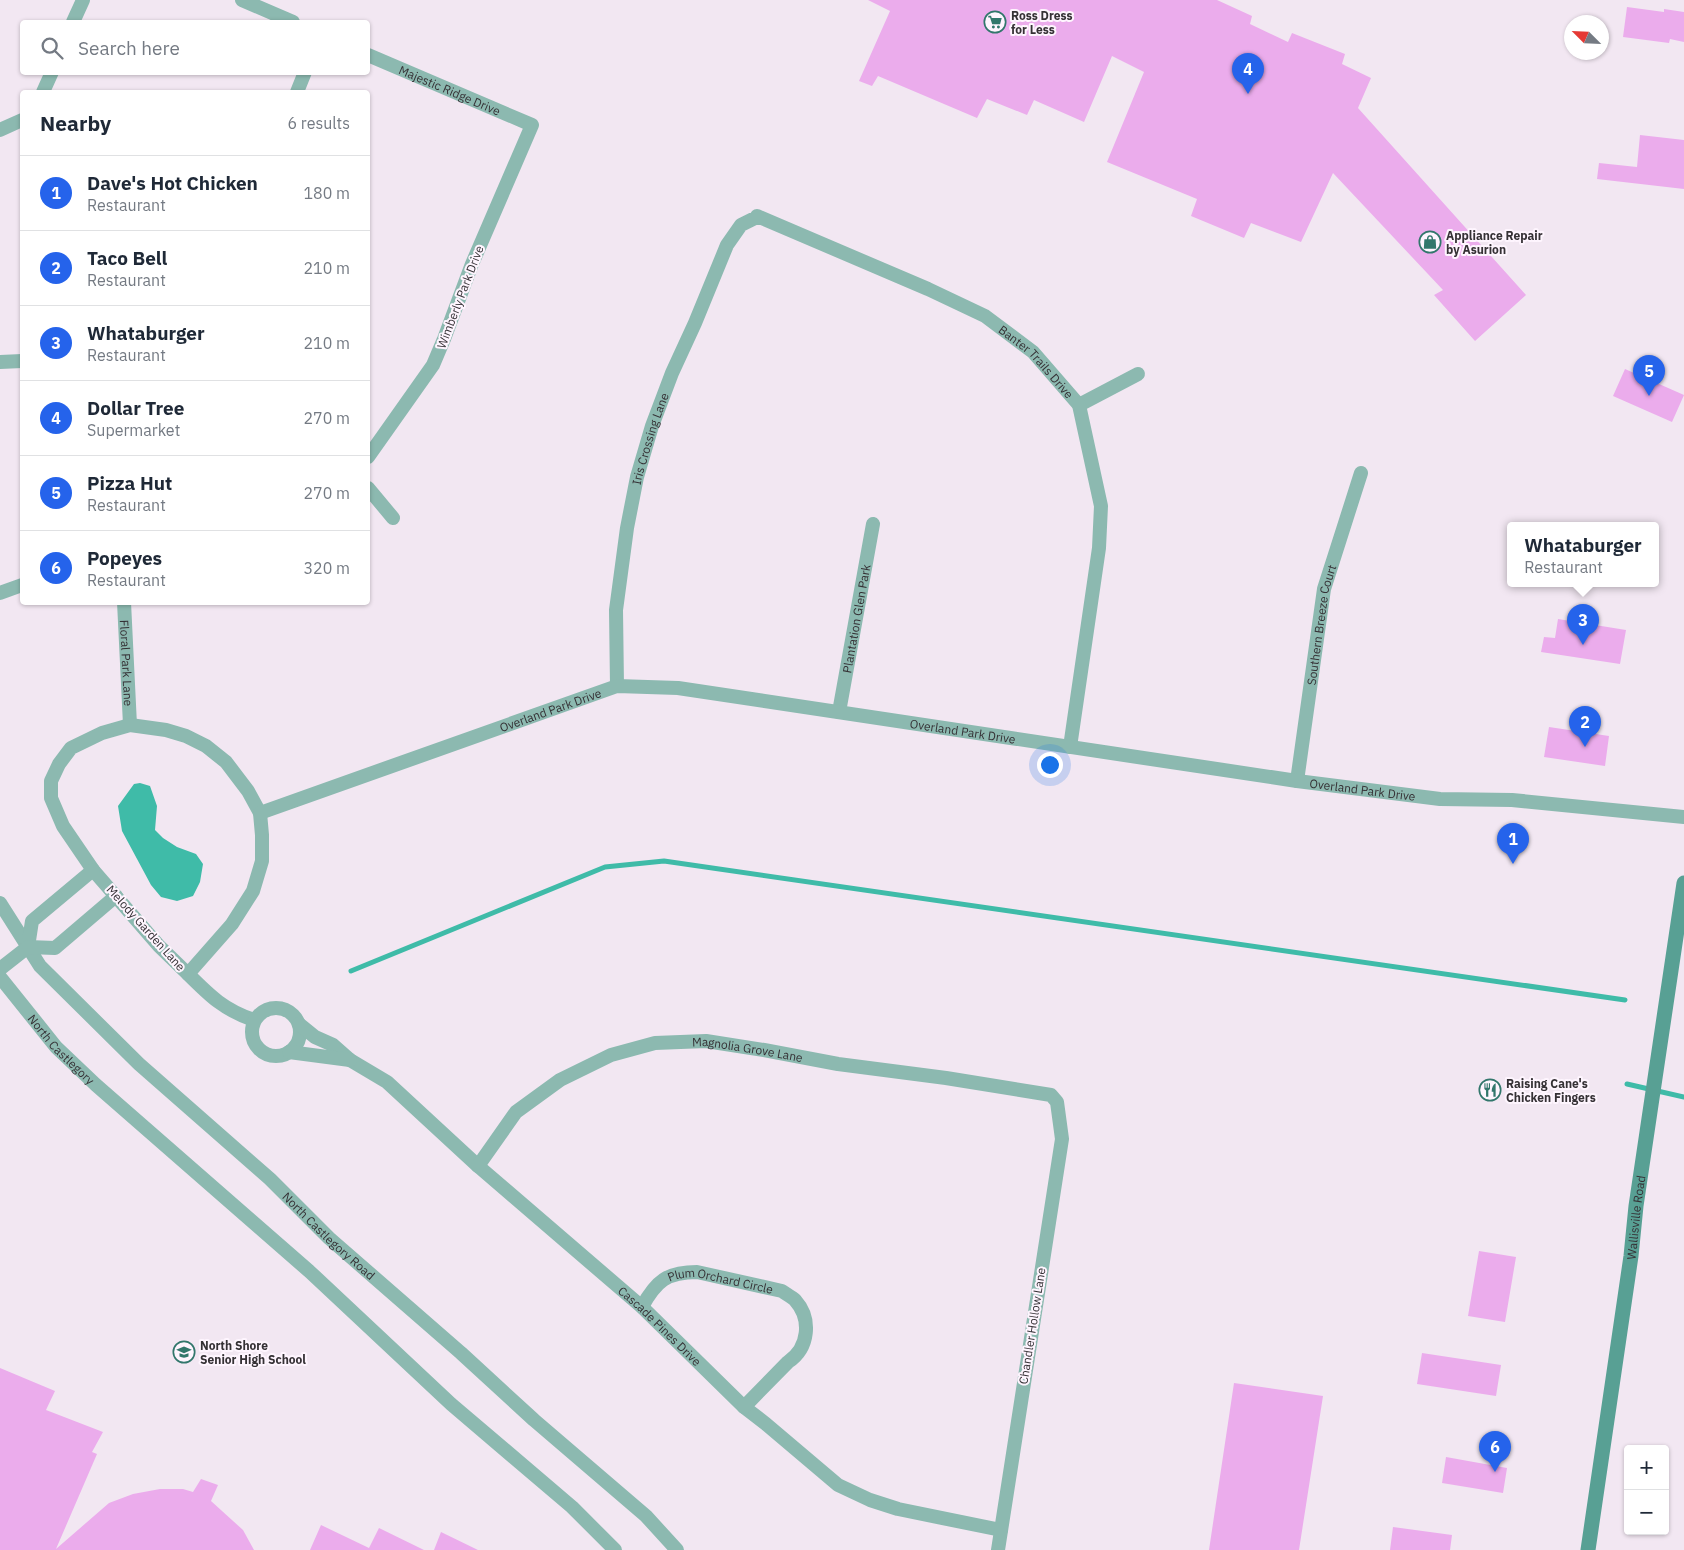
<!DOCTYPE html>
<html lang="en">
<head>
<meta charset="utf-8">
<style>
  :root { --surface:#fff; --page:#f2f2f3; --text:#1f2937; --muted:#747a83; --line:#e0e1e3; --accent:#2563eb }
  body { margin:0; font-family:"IBM Plex Sans",sans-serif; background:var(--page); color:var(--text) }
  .controls { position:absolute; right:15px; bottom:15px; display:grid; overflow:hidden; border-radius:5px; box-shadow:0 1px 4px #0004 }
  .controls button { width:45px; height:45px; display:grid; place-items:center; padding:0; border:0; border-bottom:1px solid var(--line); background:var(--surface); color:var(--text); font:25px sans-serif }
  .compass { position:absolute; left:1564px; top:15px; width:45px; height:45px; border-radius:50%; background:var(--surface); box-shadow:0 1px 4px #0004; rotate:294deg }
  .you { position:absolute; left:1049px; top:764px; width:18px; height:18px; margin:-12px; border:4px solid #fff; border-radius:50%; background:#1a73e8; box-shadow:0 0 0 8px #1a73e833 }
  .badge { display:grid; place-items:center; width:32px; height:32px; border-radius:50%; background:var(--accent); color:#fff; font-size:16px; font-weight:700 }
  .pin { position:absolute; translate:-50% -41px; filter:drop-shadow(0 1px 2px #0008) }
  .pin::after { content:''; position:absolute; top:26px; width:18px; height:15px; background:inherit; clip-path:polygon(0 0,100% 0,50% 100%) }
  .popup { position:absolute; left:1507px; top:522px; width:152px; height:65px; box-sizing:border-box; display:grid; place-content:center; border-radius:5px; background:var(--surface); filter:drop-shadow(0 1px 4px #0005); font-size:16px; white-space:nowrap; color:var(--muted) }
  .popup b { font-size:19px; color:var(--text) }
  .popup::after { content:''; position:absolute; left:50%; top:100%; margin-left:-10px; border:10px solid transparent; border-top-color:var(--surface) }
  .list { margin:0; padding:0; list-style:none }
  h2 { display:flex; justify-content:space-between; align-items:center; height:65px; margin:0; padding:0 20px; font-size:21px }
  h2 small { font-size:16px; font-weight:400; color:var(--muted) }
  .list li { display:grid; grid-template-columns:32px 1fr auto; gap:15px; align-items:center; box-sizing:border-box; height:75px; padding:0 20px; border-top:1px solid var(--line) }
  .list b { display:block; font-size:19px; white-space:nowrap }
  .list p { margin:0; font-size:16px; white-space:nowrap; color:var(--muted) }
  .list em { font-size:16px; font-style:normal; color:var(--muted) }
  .icon { flex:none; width:28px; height:28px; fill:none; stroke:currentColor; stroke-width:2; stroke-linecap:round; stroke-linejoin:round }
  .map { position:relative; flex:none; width:1684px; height:1550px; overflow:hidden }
  .search { position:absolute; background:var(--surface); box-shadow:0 1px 4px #0004; left:20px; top:20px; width:350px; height:55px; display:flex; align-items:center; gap:12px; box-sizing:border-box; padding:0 18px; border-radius:5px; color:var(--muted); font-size:19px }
  .panel { position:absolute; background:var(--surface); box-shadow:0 1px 4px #0004; left:20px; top:90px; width:350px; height:515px; border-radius:5px }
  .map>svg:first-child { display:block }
  .water { fill:#3fbba8 }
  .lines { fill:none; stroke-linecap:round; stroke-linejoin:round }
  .stream { stroke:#3fbba8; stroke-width:5 }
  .building { fill:#ebacec }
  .minor { stroke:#8cb9b0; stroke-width:14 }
  .secondary { stroke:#58a094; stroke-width:15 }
  .labels { text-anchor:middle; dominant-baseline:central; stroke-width:4; stroke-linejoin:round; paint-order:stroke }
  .poi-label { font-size:12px; font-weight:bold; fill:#353135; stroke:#fef5fe; text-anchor:start }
  .street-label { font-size:12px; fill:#353135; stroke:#fef5fe }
</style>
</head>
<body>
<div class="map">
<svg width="1684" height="1550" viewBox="0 0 1684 1550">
  <rect width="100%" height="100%" fill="#f2e7f2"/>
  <path class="water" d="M140,783L150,786L157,806L155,830L163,838L177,847L196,854L203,864L200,882L193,896L177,901L161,897L151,885L122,831L118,806L134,784Z"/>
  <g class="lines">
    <path class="stream" d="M351,971L605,867L664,861L1625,1000
      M1627,1084L1684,1097"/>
  </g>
  <path class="building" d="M868,0H1217L1252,16L1250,24L1288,42L1292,33L1345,54L1342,64L1371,78L1358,108L1526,295L1475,341L1434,295L1443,290L1333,173L1301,242L1251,223L1244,238L1191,216L1197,199L1107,162L1144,72L1112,56L1084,122L1034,100L1027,115L987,99L977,118L878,76L872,86L859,81L890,11Z
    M1627,7L1664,12V9L1684,12V42L1670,39L1669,43L1623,37Z
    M1640,135L1684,140V189L1597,179L1599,163L1637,167Z
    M1625,369L1684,395L1672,422L1613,396Z
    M1558,619L1626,630L1620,664L1541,652L1544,637L1555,638Z
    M1549,727L1609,736L1605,766L1544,757Z
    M1479,1251L1516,1257L1505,1322L1468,1316Z
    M1422,1353L1501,1365L1496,1396L1417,1384Z
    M0,1368L55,1391L46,1410L103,1432L92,1452L97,1454L56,1549L109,1503L133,1494L160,1489H183L193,1492L201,1479L218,1485L211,1501L243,1530L254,1550H0Z
    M1234,1383L1323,1396L1299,1550H1209Z
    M1446,1457L1507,1468L1503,1493L1442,1483Z
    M321,1525L369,1548L379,1528L424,1550H310Z
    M1393,1527L1452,1535L1450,1550H1390Z
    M441,1532L478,1550H434Z"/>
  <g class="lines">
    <g class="minor">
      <path d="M242,0L293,22"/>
      <path d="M73,22L83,0"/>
      <path id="s1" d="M368,55L532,125L472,264L444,339L433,365L368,457"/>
      <path d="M43,92L52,72"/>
      <path d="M297,92L305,72"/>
      <path d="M0,130L22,120"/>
      <path d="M0,362L22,361"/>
      <path d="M1079,405L1138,374"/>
      <path d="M368,488L393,518"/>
      <path d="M0,593L22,585"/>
      <path id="s2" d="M124,602L130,725"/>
      <path id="s3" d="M617,686L616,610L627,528L637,477L652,426L672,373L695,323L727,245L741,225L757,217V216L928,289L985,316L1033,352L1079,405L1101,506L1099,548L1070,747"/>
      <path id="s4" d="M839,712L873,524"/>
      <path d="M130,725L166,730L186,736L206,746L226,762L248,791L260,813L262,835V861L253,891L232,924L188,974L159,946L93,870L63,826L51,798V781L59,764L71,748L102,733Z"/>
      <path id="s5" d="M1297,781L1324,589L1361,473"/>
      <path id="s6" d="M260,813L617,686L678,688L1297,781L1440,799L1512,800L1684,817"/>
      <path id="s7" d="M0,903L40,966L139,1064L270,1179L329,1238L461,1353L534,1420L646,1516L677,1550"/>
      <path d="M28,947L32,921L93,870"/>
      <path d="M0,969L28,947L55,948L116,896"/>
      <path d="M188,974C210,996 224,1010 254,1020"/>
      <path id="s8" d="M0,977L56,1047L96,1085L309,1271L451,1404L572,1507L615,1550"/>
      <circle cx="276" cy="1032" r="24"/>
      <path id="s9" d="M299,1024L315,1037L333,1045L350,1060L387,1082L478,1166L642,1307L744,1407L766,1424L838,1485L870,1500L898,1509L1001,1530"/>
      <path d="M289,1052L350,1060"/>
      <path id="s10" d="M478,1166L516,1112L560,1080L611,1055L655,1043L706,1041L764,1050L838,1064L946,1078L1051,1095L1057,1102L1062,1139L998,1550"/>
      <path id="s11" d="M642,1307C656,1281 667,1272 697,1272L782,1291C786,1294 792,1297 795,1300C812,1319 809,1348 788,1362L744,1407"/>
    </g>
    <path class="secondary" id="s12" d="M1588,1550L1631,1256L1636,1206L1684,883"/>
  </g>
  <defs>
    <g id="supermarket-ring" transform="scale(1.125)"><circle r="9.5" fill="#fef5fe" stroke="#32776c" stroke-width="1.5"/><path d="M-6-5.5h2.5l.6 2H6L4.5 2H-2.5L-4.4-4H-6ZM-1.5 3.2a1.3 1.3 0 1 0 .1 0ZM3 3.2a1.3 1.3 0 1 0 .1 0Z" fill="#32776c"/></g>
    <g id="shop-ring" transform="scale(1.125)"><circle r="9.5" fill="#fef5fe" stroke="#32776c" stroke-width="1.5"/><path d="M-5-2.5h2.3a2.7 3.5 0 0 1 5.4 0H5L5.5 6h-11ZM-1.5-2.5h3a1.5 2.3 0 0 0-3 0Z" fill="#32776c"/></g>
    <g id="restaurant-ring" transform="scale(1.125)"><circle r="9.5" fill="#fef5fe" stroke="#32776c" stroke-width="1.5"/><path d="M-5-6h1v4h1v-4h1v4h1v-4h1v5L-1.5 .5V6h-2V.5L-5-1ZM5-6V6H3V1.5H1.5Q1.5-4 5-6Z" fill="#32776c"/></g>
    <g id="school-ring" transform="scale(1.125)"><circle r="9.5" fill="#fef5fe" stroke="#32776c" stroke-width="1.5"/><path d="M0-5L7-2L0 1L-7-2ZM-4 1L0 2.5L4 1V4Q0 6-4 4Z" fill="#32776c"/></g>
  </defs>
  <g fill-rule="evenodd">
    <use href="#supermarket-ring" x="995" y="22"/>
    <use href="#shop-ring" x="1430" y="242"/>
    <use href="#restaurant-ring" x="1490" y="1090"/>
    <use href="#school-ring" x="184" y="1352"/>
  </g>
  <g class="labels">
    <g class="poi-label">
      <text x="1011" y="15">Ross Dress<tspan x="1011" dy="14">for Less</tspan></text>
      <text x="1446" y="235">Appliance Repair<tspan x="1446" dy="14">by Asurion</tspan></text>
      <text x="1506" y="1083">Raising Cane's<tspan x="1506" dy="14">Chicken Fingers</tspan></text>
      <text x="200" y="1345">North Shore<tspan x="200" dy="14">Senior High School</tspan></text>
    </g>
    <g class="street-label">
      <text stroke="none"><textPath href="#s1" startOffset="89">Majestic Ridge Drive</textPath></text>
      <text transform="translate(460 297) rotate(-69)">Wimberly Park Drive</text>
      <text stroke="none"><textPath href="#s3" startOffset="821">Banter Trails Drive</textPath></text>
      <text stroke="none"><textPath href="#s3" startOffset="251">Iris Crossing Lane</textPath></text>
      <text stroke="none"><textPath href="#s4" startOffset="95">Plantation Glen Park</textPath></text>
      <text stroke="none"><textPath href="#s5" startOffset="158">Southern Breeze Court</textPath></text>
      <text stroke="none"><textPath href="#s2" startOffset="61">Floral Park Lane</textPath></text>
      <text stroke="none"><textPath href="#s6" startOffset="308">Overland Park Drive</textPath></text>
      <text stroke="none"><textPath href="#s6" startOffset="728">Overland Park Drive</textPath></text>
      <text stroke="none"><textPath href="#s6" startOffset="1132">Overland Park Drive</textPath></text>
      <text transform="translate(146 928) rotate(48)">Melody Garden Lane</text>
      <text stroke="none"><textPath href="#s8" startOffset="95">North Castlegory</textPath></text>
      <text stroke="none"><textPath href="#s10" startOffset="316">Magnolia Grove Lane</textPath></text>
      <text stroke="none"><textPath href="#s12" startOffset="336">Wallisville Road</textPath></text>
      <text stroke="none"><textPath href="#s7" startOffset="470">North Castlegory Road</textPath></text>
      <text stroke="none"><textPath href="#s11" startOffset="94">Plum Orchard Circle</textPath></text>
      <text stroke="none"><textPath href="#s9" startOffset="472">Cascade Pines Drive</textPath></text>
      <text transform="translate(1032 1326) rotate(-81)">Chandler Hollow Lane</text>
    </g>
  </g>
</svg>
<div class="controls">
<button>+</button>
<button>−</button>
</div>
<svg class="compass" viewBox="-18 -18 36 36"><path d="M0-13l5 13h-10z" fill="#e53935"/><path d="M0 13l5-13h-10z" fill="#747a83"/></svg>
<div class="you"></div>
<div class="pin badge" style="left:1513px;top:864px">1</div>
<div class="pin badge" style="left:1585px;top:747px">2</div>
<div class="pin badge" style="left:1583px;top:645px">3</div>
<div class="popup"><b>Whataburger</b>Restaurant</div>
<div class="pin badge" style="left:1248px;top:94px">4</div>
<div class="pin badge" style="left:1649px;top:396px">5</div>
<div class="pin badge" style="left:1495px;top:1472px">6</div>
<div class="search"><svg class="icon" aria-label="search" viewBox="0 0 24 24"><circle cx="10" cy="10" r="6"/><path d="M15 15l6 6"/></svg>Search here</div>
<section class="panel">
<h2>Nearby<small>6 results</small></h2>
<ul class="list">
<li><span class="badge">1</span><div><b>Dave's Hot Chicken</b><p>Restaurant</p></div><em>180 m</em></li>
<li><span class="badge">2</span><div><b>Taco Bell</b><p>Restaurant</p></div><em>210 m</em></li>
<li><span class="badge">3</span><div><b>Whataburger</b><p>Restaurant</p></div><em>210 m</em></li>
<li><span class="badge">4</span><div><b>Dollar Tree</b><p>Supermarket</p></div><em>270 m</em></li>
<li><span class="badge">5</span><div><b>Pizza Hut</b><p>Restaurant</p></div><em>270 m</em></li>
<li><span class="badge">6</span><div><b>Popeyes</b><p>Restaurant</p></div><em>320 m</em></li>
</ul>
</section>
</div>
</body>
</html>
